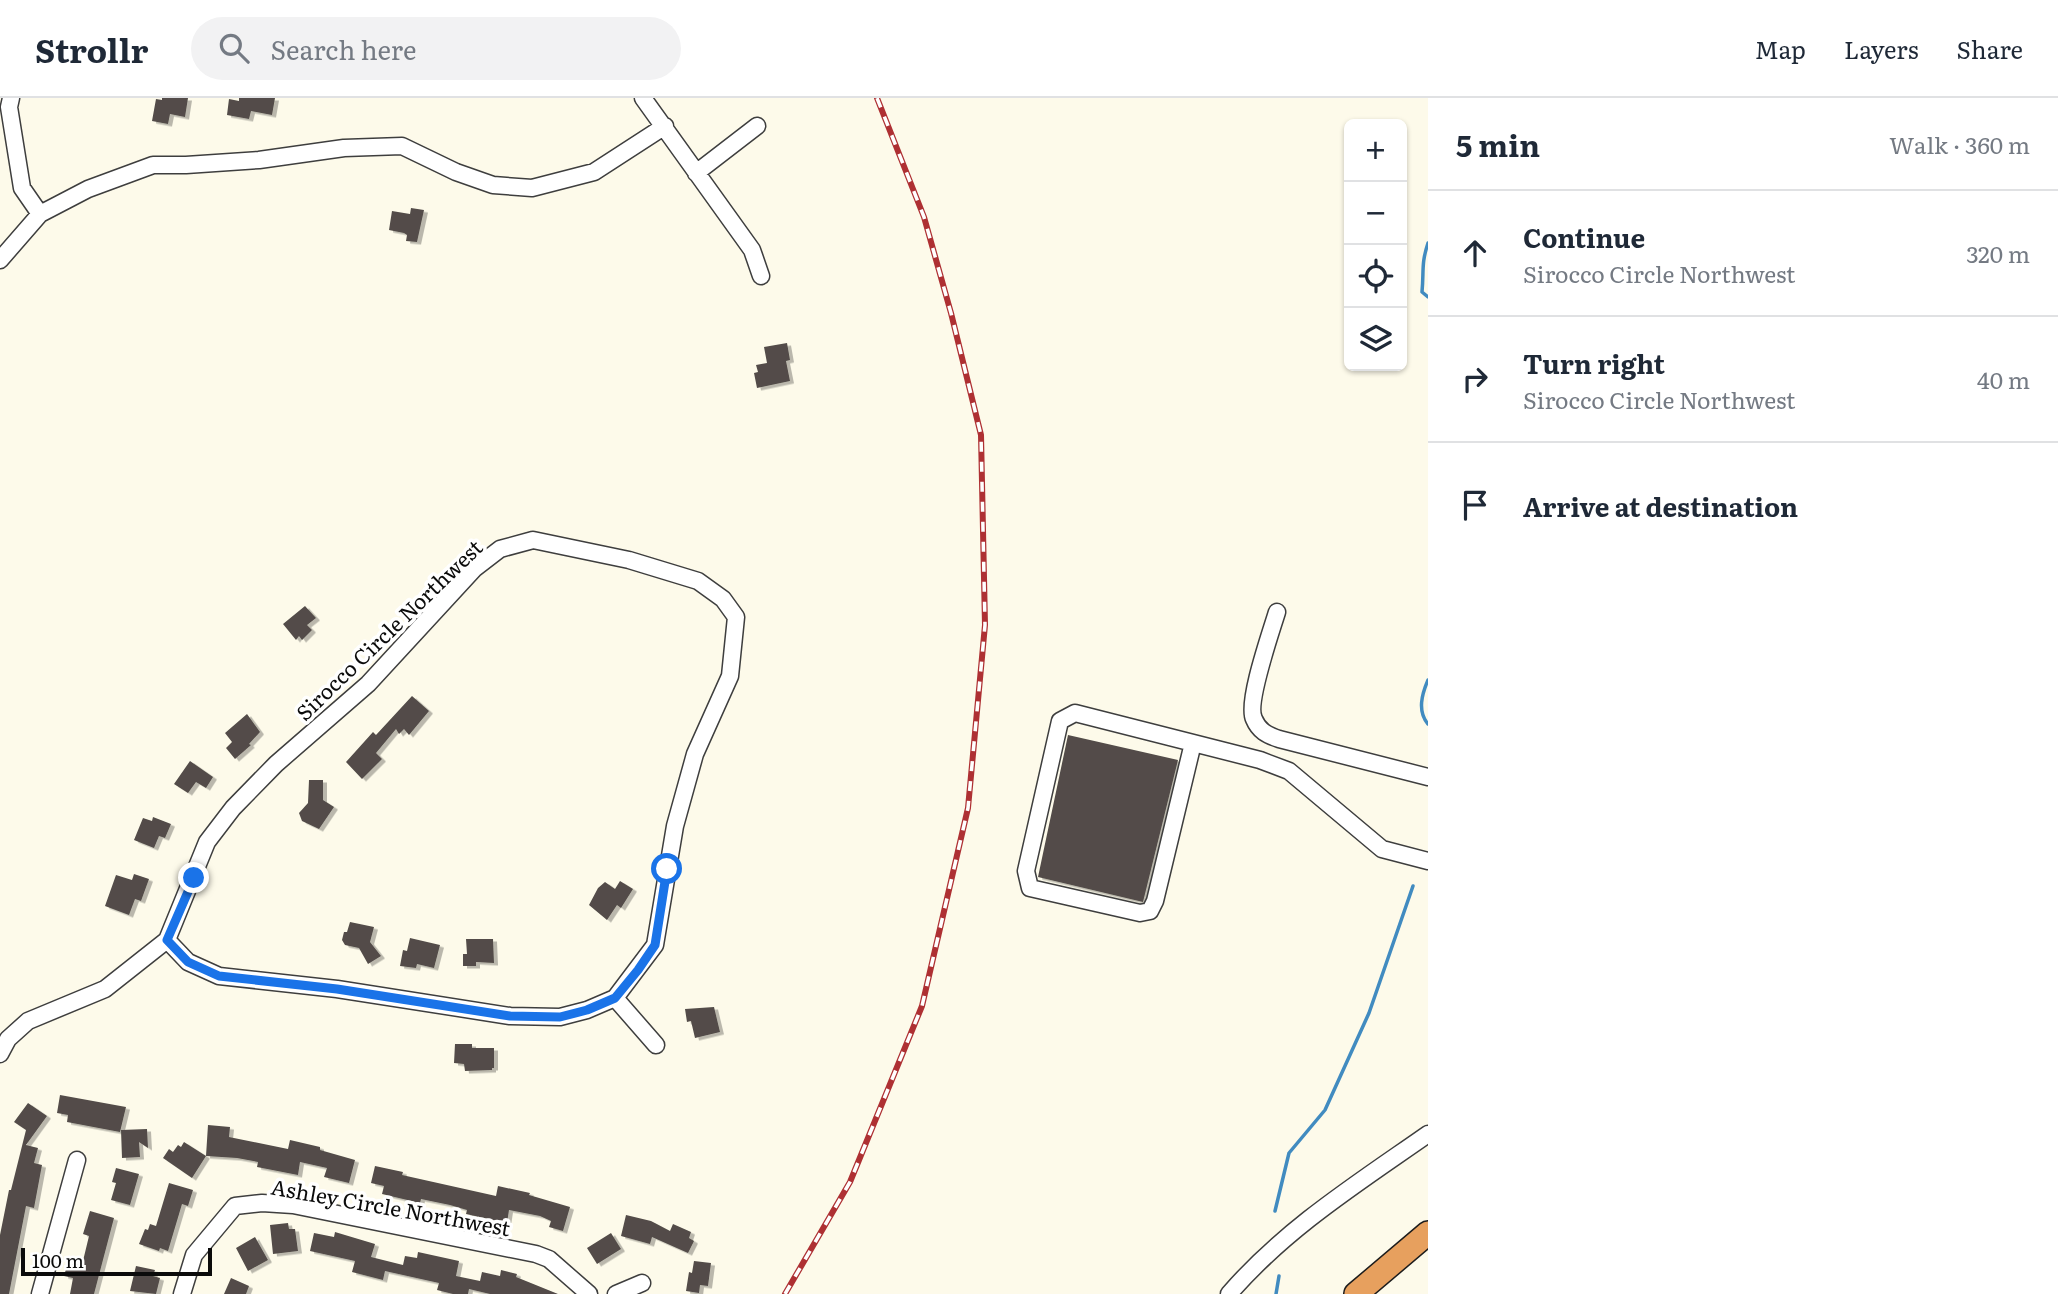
<!DOCTYPE html>
<html lang="en">
<head>
<meta charset="utf-8">
<style>
  :root { --surface:#fff; --page:#f2f2f3; --text:#1f2937; --muted:#747a83; --line:#e0e1e3 }
  body { margin:0; font-family:Literata,serif; background:var(--page); color:var(--text) }
  .controls { position:absolute; right:21px; top:21px; display:grid; overflow:hidden; border-radius:10px; box-shadow:0 2px 5px #0004 }
  .controls button { width:63px; height:63px; display:grid; place-items:center; padding:0; border:0; border-bottom:2px solid var(--line); background:var(--surface); color:var(--text); font:35px sans-serif }
  .scale { position:absolute; left:21px; bottom:18px; width:191px; box-sizing:border-box; padding-left:7px; border:4px solid #0b0b0b; border-top:0; font-size:19px; line-height:24px; white-space:nowrap; color:#0b0b0b; -webkit-text-stroke:5px #fff; paint-order:stroke }
  .stop { position:absolute; width:21px; height:21px; margin:-16px; border:5px solid #1a73e8; border-radius:50%; background:#fff }
  .stop.end { background:#1a73e8; border-color:#fff; box-shadow:0 2px 7px #0008 }
  .list { margin:0; padding:0; list-style:none }
  h2 { display:flex; justify-content:space-between; align-items:center; height:91px; margin:0; padding:0 28px; font-size:30px }
  h2 small { font-size:23px; font-weight:400; color:var(--muted) }
  .list li { display:grid; grid-template-columns:46px 1fr auto; gap:21px; align-items:center; box-sizing:border-box; height:126px; padding:0 28px; border-top:2px solid var(--line) }
  .list b { display:block; font-size:26px; white-space:nowrap }
  .list p { margin:0; font-size:23px; white-space:nowrap; color:var(--muted) }
  .list em { font-size:23px; font-style:normal; color:var(--muted) }
  .icon { flex:none; width:38px; height:38px; fill:none; stroke:currentColor; stroke-width:2; stroke-linecap:round; stroke-linejoin:round }
  .map { position:relative; flex:none; width:1428px; height:1196px; overflow:hidden }
  header { display:flex; align-items:center; gap:42px; box-sizing:border-box; height:98px; padding:0 35px; background:var(--surface); border-bottom:2px solid var(--line) }
  header strong { font-size:33px }
  nav { display:flex; gap:38px; margin-inline-start:auto; font-size:24px }
  .search { width:490px; height:63px; background:var(--page); display:flex; align-items:center; gap:18px; box-sizing:border-box; padding:0 24px; border-radius:38px; color:var(--muted); font-size:26px }
  main { display:flex }
  aside { flex:1; background:var(--surface) }
  .map>svg:first-child { display:block }
  .lines { fill:none; stroke-linecap:round; stroke-linejoin:round }
  .stream { stroke:#418bc0; stroke-width:3.5 }
  .building { fill:#524c48; filter:url(#shadow) }
  .minor-casing { stroke:#3e3e3e; stroke-width:19 }
  .highway-casing { stroke:#1c1c1c; stroke-width:26 }
  .minor { stroke:#fff; stroke-width:16 }
  .highway { stroke:#e7a05e; stroke-width:23 }
  .rail-casing { stroke:#ae3033; stroke-width:6 }
  .rail { stroke:#fff; stroke-width:3.5; stroke-dasharray:10; stroke-linecap:butt }
  .route { stroke:#1a73e8; stroke-width:9 }
  .labels { text-anchor:middle; dominant-baseline:central; stroke-width:7; stroke-linejoin:round; paint-order:stroke }
  .street-label { font-size:21px; fill:#0b0b0b; stroke:#fff }
</style>
</head>
<body>
<header>
<strong>Strollr</strong>
<div class="search"><svg class="icon" aria-label="search" viewBox="0 0 24 24"><circle cx="10" cy="10" r="6"/><path d="M15 15l6 6"/></svg>Search here</div>
<nav><a>Map</a><a>Layers</a><a>Share</a></nav>
</header>
<main>
<div class="map">
<svg width="1428" height="1196" viewBox="0 0 1428 1196">
  <defs>
    <filter id="shadow"><feDropShadow dx="4" dy="2.5" stdDeviation="0" flood-color="#0004"/></filter>
  </defs>
  <rect width="100%" height="100%" fill="#fdfaea"/>
  <g class="lines">
    <path class="stream" d="M1428,145C1421,166 1424,173 1422,194L1428,199
      M1428,582C1422,596 1417,613 1428,626
      M1275,1113L1289,1055L1325,1012L1369,915L1413,788
      M1276,1196L1279,1178"/>
  </g>
  <path class="building" d="M162,0H188L185,19L170,16L168,26L152,23L156,1L162,2Z
    M239,0H275L272,17L251,13L249,21L227,17L229,1L239,3Z
    M411,110L424,112L417,144L406,143L407,137L404,135L389,132L392,113L410,116Z
    M787,245L790,262L786,263L790,283L757,290L754,275L758,274L756,267L767,265L764,249Z
    M305,508L316,520L307,527L312,532L302,542L299,538L296,542L283,526Z
    M412,598L429,613L409,637L404,631L399,636L396,631L376,655L382,661L362,681L346,664L373,634L376,637Z
    M247,616L260,634L249,646L251,647L235,661L226,650L232,644L225,635Z
    M1068,637L1178,662L1143,804L1038,779Z
    M190,663L213,679L206,690L196,684L188,695L174,686Z
    M309,682H323V702L334,709L319,731L302,723L299,715L308,705Z
    M153,719L171,726L165,740L159,738L154,750L134,742L143,720L152,723Z
    M134,776L149,781L141,803L135,801L129,817L105,808L116,777L132,782Z
    M620,783L633,791L621,810L617,807L607,822L589,807L598,790L605,784L615,791Z
    M350,824L374,829L370,844L381,858L368,866L359,850L345,847L342,842L344,834H347Z
    M410,840L440,847L434,870L417,866L416,870L400,868L403,852L407,853Z
    M466,841H493L494,865L476,864V868H463V856H467Z
    M714,909L720,934L695,940L691,923L687,924L685,911Z
    M455,946H472V950H494V970H492V972L465,973L464,966L454,965Z
    M60,997L126,1009L120,1034L67,1024L68,1017L57,1015Z
    M28,1005L47,1018L26,1047L38,1050L34,1065L42,1067L34,1110L26,1108L9,1196H0V1137L9,1092H11L26,1032L14,1024Z
    M208,1027L230,1029L229,1039L288,1051L290,1042L320,1049V1052L355,1062L349,1085L324,1079L327,1070L300,1064L298,1077L257,1069L258,1064L237,1060L206,1058L192,1080L163,1060L169,1051L173,1054L178,1047L181,1049L184,1044L206,1058Z
    M147,1031L148,1050L139,1044L140,1059L122,1060L121,1032Z
    M375,1068L403,1074L402,1077L496,1098L498,1088L530,1095L529,1097L570,1109L563,1133L549,1129L551,1123L540,1118L509,1112L507,1125L466,1116L467,1112L450,1107L421,1101L420,1105L382,1096L384,1088L371,1085Z
    M116,1070L139,1076L130,1107L111,1102L116,1085L112,1084Z
    M169,1085L193,1092L188,1108L182,1106L168,1153L160,1150L159,1153L139,1146L145,1131L148,1132L150,1126L156,1128Z
    M90,1113L114,1120L94,1196H70L73,1180L64,1178L68,1164L82,1167L89,1138L83,1136Z
    M626,1117L651,1123L670,1133L673,1126L691,1134L689,1140L694,1143L688,1155L652,1139L650,1146L621,1138Z
    M288,1125L289,1131H295L298,1153L273,1156L270,1127Z
    M335,1134L375,1146L371,1159L403,1167L405,1158L417,1160L418,1154L459,1163L456,1178L480,1183L482,1174L500,1178L501,1172L517,1176L516,1179L558,1196H490L469,1191L468,1196H453L437,1192L439,1185L385,1173L383,1182L352,1174L355,1163L310,1153L314,1135L334,1139Z
    M611,1135L621,1151L597,1166L587,1150Z
    M255,1139L268,1162L248,1173L236,1150Z
    M694,1163L711,1165L708,1188L700,1187L699,1195L686,1193L689,1174L692,1175Z
    M136,1168L155,1172L153,1178L160,1180L156,1196L130,1193Z
    M231,1180L249,1188L246,1196H224Z"/>
  <g class="lines">
    <g class="minor-casing">
      <path id="minor" d="M11,0L9,9L22,90L40,116
        M643,0L752,152L761,178
        M696,75L757,28
        M0,162L40,116L88,91L153,67H186L259,62L344,50L402,48L456,74L493,87L532,90L594,74L665,28
        M1277,514C1271,534 1246,605 1254,621C1259,633 1267,637 1279,641L1428,679
        M1193,645L1155,803L1150,813L1140,815L1030,790L1026,773L1060,623L1075,615L1260,662L1289,673L1382,751L1428,763
        M615,900L656,947
        M0,956L8,941L28,923L105,891L167,842L207,744L233,710L276,666L368,586L474,471L500,451L533,442L629,462L698,483L723,501L736,519L730,578L695,656L675,728L655,847L615,900L587,912L560,919L510,918L337,891L219,878L188,864L167,842
        M40,1196L77,1062
        M182,1196L194,1157L235,1108L262,1105L293,1107L536,1156L549,1161L589,1196
        M616,1196L642,1185
        M1229,1196C1285,1131 1358,1085 1428,1036"/>
    </g>
    <g class="highway-casing">
      <path id="highway" d="M1356,1196L1428,1135"/>
    </g>
    <use href="#minor" class="minor"/>
    <use href="#highway" class="highway"/>
    <g class="rail-casing">
      <path id="rail" d="M785,1196L850,1084L922,908L968,710L985,527L981,337L951,215L924,119L877,0"/>
    </g>
    <use href="#rail" class="rail"/>
  </g>
  <g class="lines">
    <path class="route" d="M194,780L167,842L188,864L219,878L337,891L510,918L560,919L587,912L615,900L638,872L655,847L667,771"/>
  </g>
  <g class="labels">
    <g class="street-label">
      <text transform="translate(388 531) rotate(-44)">Sirocco Circle Northwest</text>
      <text transform="translate(391 1108) rotate(10)">Ashley Circle Northwest</text>
    </g>
  </g>
</svg>
<div class="controls">
<button>+</button>
<button>−</button>
<button><svg class="icon" aria-label="locate" viewBox="0 0 24 24"><circle cx="12" cy="12" r="6"/><path d="M12 2v4M12 18v4M2 12h4M18 12h4"/></svg></button>
<button><svg class="icon" aria-label="layers" viewBox="0 0 24 24"><path d="M12 4l9 5-9 5-9-5zM3 14l9 5 9-5"/></svg></button>
</div>
<div class="scale">100 m</div>
<div class="stop" style="left:667px;top:771px"></div>
<div class="stop end" style="left:194px;top:780px"></div>
</div>
<aside>
<h2>5 min<small>Walk · 360 m</small></h2>
<ul class="list">
<li><svg class="icon" aria-label="ahead" viewBox="0 0 24 24"><path d="M12 20V5M6 11l6-6 6 6"/></svg><div><b>Continue</b><p>Sirocco Circle Northwest</p></div><em>320 m</em></li>
<li><svg class="icon" aria-label="right" viewBox="0 0 24 24"><path d="M7 20v-9h11M14 6l5 5-5 5"/></svg><div><b>Turn right</b><p>Sirocco Circle Northwest</p></div><em>40 m</em></li>
<li><svg class="icon" aria-label="arrive" viewBox="0 0 24 24"><path d="M6 21V4h12l-3 4 3 4H6"/></svg><div><b>Arrive at destination</b></div></li>
</ul>
</aside>
</main>
</body>
</html>
